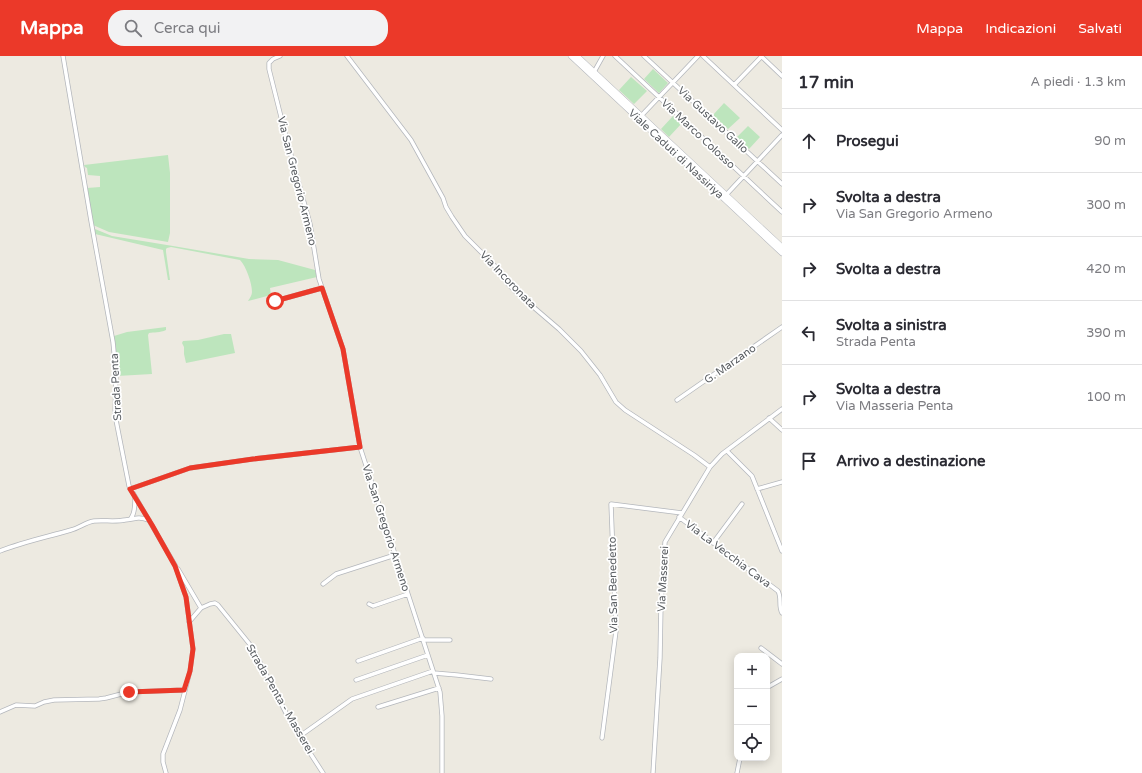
<!DOCTYPE html>
<html lang="it">
<head>
<meta charset="utf-8">
<style>
  :root { --surface:#fff; --page:#f2f2f3; --text:#2b2b33; --muted:#7c7c81; --line:#e1e1e2; --accent:#eb3929 }
  body { margin:0; font-family:"Varela Round",sans-serif; background:var(--page); color:var(--text) }
  .controls { position:absolute; right:12px; bottom:12px; display:grid; overflow:hidden; border-radius:8px; box-shadow:0 2px 10px #0003 }
  .controls button { width:36px; height:36px; display:grid; place-items:center; padding:0; border:0; border-bottom:1px solid var(--line); background:var(--surface); color:var(--text); font:20px sans-serif }
  .stop { position:absolute; width:12px; height:12px; margin:-9px; border:3px solid #eb3929; border-radius:50%; background:#fff }
  .stop.end { background:#eb3929; border-color:#fff; box-shadow:0 1px 4px #0008 }
  .list { margin:0; padding:0; list-style:none }
  h2 { display:flex; justify-content:space-between; align-items:center; height:52px; margin:0; padding:0 16px; font-size:17px }
  h2 small { font-size:13px; font-weight:400; color:var(--muted) }
  .list li { display:grid; grid-template-columns:26px 1fr auto; gap:12px; align-items:center; box-sizing:border-box; height:64px; padding:0 16px; border-top:1px solid var(--line) }
  .list b { display:block; font-size:15px; white-space:nowrap }
  .list p { margin:0; font-size:13px; white-space:nowrap; color:var(--muted) }
  .list em { font-size:13px; font-style:normal; color:var(--muted) }
  .icon { flex:none; width:22px; height:22px; fill:none; stroke:currentColor; stroke-width:2; stroke-linecap:round; stroke-linejoin:round }
  .map { position:relative; flex:none; width:782px; height:717px; overflow:hidden }
  header { display:flex; align-items:center; gap:24px; box-sizing:border-box; height:56px; padding:0 20px; background:var(--accent); color:#fff }
  header strong { font-size:19px }
  nav { display:flex; gap:22px; margin-inline-start:auto; font-size:14px }
  .search { width:280px; height:36px; background:var(--page); display:flex; align-items:center; gap:10px; box-sizing:border-box; padding:0 14px; border-radius:16px; color:var(--muted); font-size:15px }
  main { display:flex }
  aside { flex:1; background:var(--surface) }
  .map>svg:first-child { display:block }
  .green { fill:#bde5bd }
  .lines { fill:none; stroke-linecap:round; stroke-linejoin:round }
  .street-casing { stroke:#b4b7bc; stroke-width:5 }
  .secondary-casing { stroke:#b5b8be; stroke-width:6 }
  .street { stroke:#fff; stroke-width:3.5 }
  .secondary { stroke:#fff; stroke-width:5 }
  .route { stroke:#eb3929; stroke-width:5 }
  .labels { text-anchor:middle; dominant-baseline:central; stroke-width:3.5; stroke-linejoin:round; paint-order:stroke }
  .street-label { font-size:11px; fill:#5a5e62; stroke:#fff }
</style>
</head>
<body>
<header>
<strong>Mappa</strong>
<div class="search"><svg class="icon" aria-label="search" viewBox="0 0 24 24"><circle cx="10" cy="10" r="6"/><path d="M15 15l6 6"/></svg>Cerca qui</div>
<nav><a>Mappa</a><a>Indicazioni</a><a>Salvati</a></nav>
</header>
<main>
<div class="map">
<svg width="782" height="717" viewBox="0 0 782 717">
  <rect width="100%" height="100%" fill="#edeae1"/>
  <path class="green" d="M653,13L668,27L659,37L644,23Z
    M631,21L647,35L634,48L619,34Z
    M724,47L740,62L728,73L713,59Z
    M673,60L682,67L669,81L661,73Z
    M748,70L760,81L749,93L737,81Z
    M168,99L170,117V177L168,186L109,176L93,169L87,132L100,131V120L88,119L87,112L85,111L84,109Z
    M95,173L112,180L173,190L249,203L278,204L315,214L317,221L270,232L271,239L248,245C250,242 252,239 252,236C252,227 246,210 240,204L171,191L167,192L166,193V196L170,224H168L163,194L95,178L94,175Z
    M166,271V274C160,277 154,276 149,277L148,279L152,318L117,320L118,310L114,280L127,276Z
    M224,278H231L235,297L186,307L184,298V291L182,287L183,285L198,284Z"/>
  <g class="lines">
    <g class="street-casing">
      <path id="street" d="M63,0L91,165L113,286L116,317L115,359L129,430L175,509L186,541L193,593L190,615L180,654L163,698V706L166,717
        M280,0L273,3L269,7V13L286,81L310,168L319,223L343,293L360,391L440,636L442,660V717
        M347,0L411,84L443,142L446,151L452,161L465,180L494,209L508,228L517,237L559,273L581,295L600,319L616,346L625,354L694,399L710,411
        M615,0L782,156
        M644,0L782,128
        M703,0L782,74
        M761,0L782,20
        M594,16L603,0
        M734,29L762,0
        M641,60L698,0
        M726,139L782,79
        M275,245L322,232
        M677,344L782,271
        M769,362L782,374
        M727,395L752,420L782,495
        M130,433L190,412L253,403L360,391
        M757,433L782,426
        M679,461L778,535C782,542 778,550 782,557
        M131,462C135,457 135,449 135,443
        M713,487L742,448
        M0,495C23,486 47,481 71,474C79,472 86,466 94,465C104,464 115,466 125,464C137,463 135,460 149,464
        M178,513L201,552L210,548L215,547L218,549L252,591L286,657L301,683L323,717
        M323,528L336,518L395,499
        M369,548L373,550L408,538
        M189,566L201,552
        M423,584H450
        M761,592L782,608
        M358,605L423,582
        M434,617L457,619L491,623
        M356,624L428,599
        M768,631L782,623
        M378,651L439,632
        M0,656L16,649L35,650L44,646L54,644L99,643L106,642L129,636L184,634
        M300,680L352,643L433,615
        M602,682L616,575L611,448L682,457
        M653,717L660,602L661,548L665,486L710,411L722,398L782,353
        M737,717L740,702"/>
    </g>
    <g class="secondary-casing">
      <path id="secondary" d="M571,0L782,197
        M577,0L782,191"/>
    </g>
    <use href="#street" class="street"/>
    <use href="#secondary" class="secondary"/>
  </g>
  <g class="lines">
    <path class="route" d="M129,636L184,634L190,615L193,593L186,541L175,510L152,469L130,433L190,412L253,403L360,391L343,293L322,232L275,245"/>
  </g>
  <g class="labels">
    <g class="street-label">
      <text transform="translate(713 64) rotate(43)">Via Gustavo Gallo</text>
      <text transform="translate(698 78) rotate(43)">Via Marco Colosso</text>
      <text transform="translate(676 98) rotate(43)">Viale Caduti di Nassiriya</text>
      <text transform="translate(297 125) rotate(76)">Via San Gregorio Armeno</text>
      <text transform="translate(508 224) rotate(46)">Via Incoronata</text>
      <text transform="translate(730 308) rotate(-35)">G. Marzano</text>
      <text transform="translate(116 331) rotate(-93)">Strada Penta</text>
      <text transform="translate(386 472) rotate(72)">Via San Gregorio Armeno</text>
      <text transform="translate(728 498) rotate(37)">Via La Vecchia Cava</text>
      <text transform="translate(663 523) rotate(-87)">Via Masserei</text>
      <text transform="translate(613 529) rotate(-91)">Via San Benedetto</text>
      <text transform="translate(280 643) rotate(60)">Strada Penta - Masserei</text>
    </g>
  </g>
</svg>
<div class="controls">
<button>+</button>
<button>−</button>
<button><svg class="icon" aria-label="locate" viewBox="0 0 24 24"><circle cx="12" cy="12" r="6"/><path d="M12 2v4M12 18v4M2 12h4M18 12h4"/></svg></button>
</div>
<div class="stop" style="left:275px;top:245px"></div>
<div class="stop end" style="left:129px;top:636px"></div>
</div>
<aside>
<h2>17 min<small>A piedi · 1.3 km</small></h2>
<ul class="list">
<li><svg class="icon" aria-label="ahead" viewBox="0 0 24 24"><path d="M12 20V5M6 11l6-6 6 6"/></svg><div><b>Prosegui</b></div><em>90 m</em></li>
<li><svg class="icon" aria-label="right" viewBox="0 0 24 24"><path d="M7 20v-9h11M14 6l5 5-5 5"/></svg><div><b>Svolta a destra</b><p>Via San Gregorio Armeno</p></div><em>300 m</em></li>
<li><svg class="icon" aria-label="right" viewBox="0 0 24 24"><path d="M7 20v-9h11M14 6l5 5-5 5"/></svg><div><b>Svolta a destra</b></div><em>420 m</em></li>
<li><svg class="icon" aria-label="left" viewBox="0 0 24 24"><path d="M17 20v-9H6M10 6l-5 5 5 5"/></svg><div><b>Svolta a sinistra</b><p>Strada Penta</p></div><em>390 m</em></li>
<li><svg class="icon" aria-label="right" viewBox="0 0 24 24"><path d="M7 20v-9h11M14 6l5 5-5 5"/></svg><div><b>Svolta a destra</b><p>Via Masseria Penta</p></div><em>100 m</em></li>
<li><svg class="icon" aria-label="arrive" viewBox="0 0 24 24"><path d="M6 21V4h12l-3 4 3 4H6"/></svg><div><b>Arrivo a destinazione</b></div></li>
</ul>
</aside>
</main>
</body>
</html>
